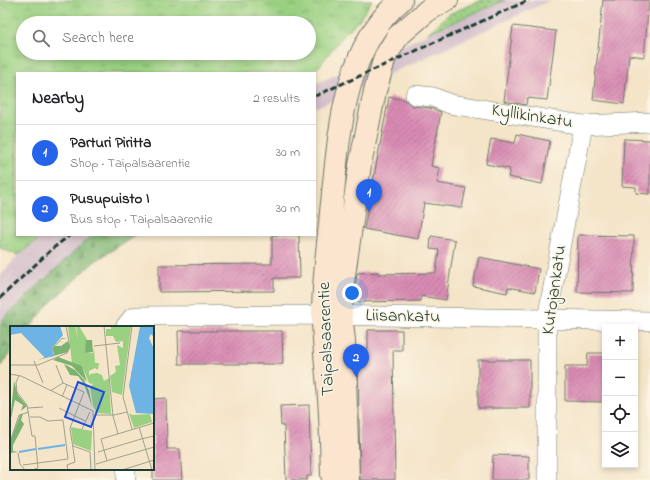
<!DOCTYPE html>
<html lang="en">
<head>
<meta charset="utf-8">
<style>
  :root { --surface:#fff; --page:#f2f2f2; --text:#202124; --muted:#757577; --line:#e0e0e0; --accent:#2563eb }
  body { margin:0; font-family:"Indie Flower",sans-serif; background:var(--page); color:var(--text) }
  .controls { position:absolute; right:12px; bottom:12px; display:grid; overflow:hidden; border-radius:0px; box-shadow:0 2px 6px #0003 }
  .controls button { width:36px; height:36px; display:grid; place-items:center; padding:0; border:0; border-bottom:1px solid var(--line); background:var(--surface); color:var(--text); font:20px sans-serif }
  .you { position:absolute; left:352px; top:293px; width:14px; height:14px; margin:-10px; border:3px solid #fff; border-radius:50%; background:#1a73e8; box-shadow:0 0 0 6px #1a73e833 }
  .badge { display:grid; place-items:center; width:26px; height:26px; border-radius:50%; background:var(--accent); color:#fff; font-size:13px; font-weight:700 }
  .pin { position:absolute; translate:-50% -33px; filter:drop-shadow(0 1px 2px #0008) }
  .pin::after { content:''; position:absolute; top:21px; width:14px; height:12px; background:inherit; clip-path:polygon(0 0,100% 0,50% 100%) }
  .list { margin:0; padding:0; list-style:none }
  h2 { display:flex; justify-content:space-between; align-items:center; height:52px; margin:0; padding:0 16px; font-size:17px }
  h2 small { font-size:13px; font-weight:400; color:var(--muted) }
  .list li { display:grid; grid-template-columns:26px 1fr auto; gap:12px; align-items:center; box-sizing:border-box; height:56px; padding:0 16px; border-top:1px solid var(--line) }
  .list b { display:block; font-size:15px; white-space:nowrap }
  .list p { margin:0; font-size:13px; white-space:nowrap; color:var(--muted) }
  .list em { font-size:13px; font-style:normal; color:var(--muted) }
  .icon { flex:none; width:22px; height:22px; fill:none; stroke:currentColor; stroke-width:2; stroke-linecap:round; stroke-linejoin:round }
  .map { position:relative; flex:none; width:650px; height:480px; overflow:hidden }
  .search { position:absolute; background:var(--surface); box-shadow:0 2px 6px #0003; left:16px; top:16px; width:300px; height:44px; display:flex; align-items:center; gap:10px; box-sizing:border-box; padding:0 14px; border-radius:22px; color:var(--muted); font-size:15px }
  .panel { position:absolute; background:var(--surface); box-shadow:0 2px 6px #0003; left:16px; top:72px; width:300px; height:164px; border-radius:0px }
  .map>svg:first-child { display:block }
  .industrial { fill:#d1bdca }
  .grass { fill:url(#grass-dots); stroke:#5c865a }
  .forest { fill:url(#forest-firs); stroke:#4d7852 }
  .park { fill:url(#park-tufts); stroke:#5c865a; fill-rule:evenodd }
  .building { fill:url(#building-hatch) }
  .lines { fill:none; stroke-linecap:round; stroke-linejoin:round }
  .street-casing { stroke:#6a7768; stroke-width:20 }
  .secondary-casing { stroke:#6a7768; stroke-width:24 }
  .street { stroke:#fff; stroke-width:19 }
  .secondary { stroke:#fce5cf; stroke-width:22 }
  .rail { stroke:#1f3d34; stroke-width:3; stroke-dasharray:6 3; stroke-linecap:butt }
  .labels { text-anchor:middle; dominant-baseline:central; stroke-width:3; stroke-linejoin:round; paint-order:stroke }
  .street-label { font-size:18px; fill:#1f3d34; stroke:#fcf5e5 }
  .inset-river { fill:none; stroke:#6db4e4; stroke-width:2 }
  .inset-road { fill:none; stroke:#9fa18d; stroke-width:1 }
  .view { fill:#1d4ed8; fill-opacity:0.15; stroke:#1d4ed8; stroke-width:2 }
  .inset-edge { fill:none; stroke:#1f3d34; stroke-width:2 }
</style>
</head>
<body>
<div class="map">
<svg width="650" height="480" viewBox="0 0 650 480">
  <defs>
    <pattern id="grass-dots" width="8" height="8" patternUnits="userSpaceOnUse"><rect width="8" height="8" fill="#9ad081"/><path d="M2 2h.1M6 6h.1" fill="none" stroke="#7daa6a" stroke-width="1.8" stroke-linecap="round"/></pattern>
    <pattern id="forest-firs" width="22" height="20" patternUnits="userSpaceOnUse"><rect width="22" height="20" fill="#7bb26f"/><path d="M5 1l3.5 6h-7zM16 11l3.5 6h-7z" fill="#64925c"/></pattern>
    <pattern id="park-tufts" width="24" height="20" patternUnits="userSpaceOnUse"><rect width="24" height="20" fill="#9ad081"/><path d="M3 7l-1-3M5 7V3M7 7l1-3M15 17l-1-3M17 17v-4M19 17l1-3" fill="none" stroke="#7daa6a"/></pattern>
    <pattern id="building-hatch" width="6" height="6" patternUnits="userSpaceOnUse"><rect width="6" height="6" fill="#d98bb4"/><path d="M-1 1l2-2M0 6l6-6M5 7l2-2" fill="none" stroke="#af7393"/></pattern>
  </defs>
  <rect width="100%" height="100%" fill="#fcf5e5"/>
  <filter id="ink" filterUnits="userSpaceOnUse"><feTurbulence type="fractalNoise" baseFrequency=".025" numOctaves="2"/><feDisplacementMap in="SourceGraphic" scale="8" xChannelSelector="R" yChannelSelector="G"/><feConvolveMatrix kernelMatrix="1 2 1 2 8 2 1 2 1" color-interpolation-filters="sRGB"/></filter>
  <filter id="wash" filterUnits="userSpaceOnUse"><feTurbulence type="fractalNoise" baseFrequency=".012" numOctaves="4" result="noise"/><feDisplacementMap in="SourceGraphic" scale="16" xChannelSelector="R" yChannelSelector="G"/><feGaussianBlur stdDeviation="0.9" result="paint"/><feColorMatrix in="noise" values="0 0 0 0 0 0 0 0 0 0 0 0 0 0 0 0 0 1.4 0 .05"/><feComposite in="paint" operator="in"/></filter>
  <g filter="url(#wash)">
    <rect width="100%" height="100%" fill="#f4e4c8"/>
    <path class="industrial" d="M505,0H551L315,108V84Z
      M44,235H94L84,242L0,322V276L18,255Z"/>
    <path class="grass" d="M482,0H505L428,33L449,14Z"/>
    <path class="forest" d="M94,235H136L94,262L47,306L31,327H11V353L0,367V322L84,242Z"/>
    <path class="park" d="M0,0H372L359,20L344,34L314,73H17V235H44L18,255L0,248ZM23,23H309V53H23Z"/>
    <g id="blocks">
      <path class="building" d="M603,0H649L644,57L629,55L624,104L593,100Z
        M513,26L556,31L547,100L527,98L526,105L504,101Z
        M389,97L405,100L413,106L430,108L441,112L431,166L440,168L437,183L466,188L462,208L424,203L418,239L364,229Z
        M517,134L550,141L542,184L508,177L510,169L486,164L491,139L515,143Z
        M624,139L650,140V194L636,193V187L622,186Z
        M272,235H299L300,278H274V291L159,292V265L272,264Z
        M578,235L634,236L633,293L577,292Z
        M431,236L455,240L446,300L421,296L420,301L354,302L357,273L378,272V274L436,273L439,250L430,249Z
        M479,257L539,269L535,292L508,287L507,293L473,286Z
        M368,330H402V350H393L395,480H360L358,350H368Z
        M178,331H282L283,364H179Z
        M588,353H605V402L565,401V366H587Z
        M478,360H530V408H478Z
        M166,398L167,449H180L182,480H153V399Z
        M309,405L311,476H307V480H286L284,426H281L280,406Z
        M493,455L529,456V480H492Z"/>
    </g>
  </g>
  <g filter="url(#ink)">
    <use href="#blocks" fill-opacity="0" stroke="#6a7768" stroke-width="1"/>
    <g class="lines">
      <g class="street-casing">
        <path id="street" d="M415,95L433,97L450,104L583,125L650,122
          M125,327L132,318L138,316L323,315L650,321
          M126,469V480
          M547,480V319L583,125"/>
      </g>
      <g class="secondary-casing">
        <path id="secondary" d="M332,475C331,446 331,416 328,387C326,363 323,339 323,315C323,281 328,246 331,212C339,141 341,50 401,0
          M348,480L344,340L341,315L342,289L360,165L375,91L385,57L398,36L428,10L447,0"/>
      </g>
      <use href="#street" class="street"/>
      <use href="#secondary" class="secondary"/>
      <path class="rail" d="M315,96L529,0
        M0,298L52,249L70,235"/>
    </g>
  </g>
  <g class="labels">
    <g class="street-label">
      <text transform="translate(532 117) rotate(9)">Kyllikinkatu</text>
      <text transform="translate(555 290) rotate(-82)">Kutojankatu</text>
      <text transform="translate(403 317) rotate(1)">Liisankatu</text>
      <text transform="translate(327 339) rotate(-92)">Taipalsaarentie</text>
    </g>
  </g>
  <g transform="translate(10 326)">
    <rect width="144" height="144" fill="#f4e4c8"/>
    <path d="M58,0H65L68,14L66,0H69L78,15L75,27H83L84,23L85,37H89L88,44L85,42L79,45V52L83,58L79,57L72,40L62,38ZM101,0L121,1L112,69L102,66L100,50L106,46L105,40L110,39L107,19L113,22V15L106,16L103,10H96V3H101Z" fill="#9ad081"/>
    <path d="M52,12L57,13H52L45,20H51L58,15L60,20L58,26L28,34L44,28L42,22ZM76,14H82L83,26L75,27ZM48,31L72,40L77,56L62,40L43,34ZM54,38L65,44L74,54L79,65L82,80L74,58L68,50L60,49ZM4,55L8,69L17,80L11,85L13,79L5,74L0,97ZM13,88L11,94L14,98L3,119V125L8,126L0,127L1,113L10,89Z" fill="#7bb26f"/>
    <path d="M87,47L92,49L94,55L99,52L101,88L87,87L83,80L80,61L83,58L78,52L80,48ZM119,87L122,89L140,88L142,96L124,102ZM61,101L82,105L81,125L63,118Z" fill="#9ad081"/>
    <path d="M0,0H50L53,9L42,22L44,30L35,32L11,7L0,9ZM130,0H144V11L141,8L139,12L144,23V88L126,87L119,60Z" fill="#6db4e4"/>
    <path class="inset-river" d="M121,47L125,46L134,0M28,123L55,119M9,126L26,123"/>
    <path class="inset-road" d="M94,0L103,90L108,108M122,0L113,71L122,103M84,20L110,17M24,35L33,57M0,39H28L57,27L60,21L56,0M46,39L53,57L74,66L60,102L65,136L57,139L58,144M0,48L11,50L83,85L85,144M9,50L6,56L7,66L17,79L22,110H25L28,142L22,144M40,65L53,57M52,71L57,59M18,82L33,81M49,82L75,95M85,89H104L117,86M129,101L142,144M72,103L80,86M131,113L144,110M0,116L9,89L19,86M63,120L80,126L81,144M88,126L131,113M8,127L10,138L15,144M97,135L91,113L144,97M86,138L144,121M13,139L58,133L53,94L38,95L30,91H20M112,144L144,134"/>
    <path class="view" d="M68,56L94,66L81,101L55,91Z"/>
    <rect width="144" height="144" class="inset-edge"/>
  </g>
</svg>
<div class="controls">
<button>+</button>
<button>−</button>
<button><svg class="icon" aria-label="locate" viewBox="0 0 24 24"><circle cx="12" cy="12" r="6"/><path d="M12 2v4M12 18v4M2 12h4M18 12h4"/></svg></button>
<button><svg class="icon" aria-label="layers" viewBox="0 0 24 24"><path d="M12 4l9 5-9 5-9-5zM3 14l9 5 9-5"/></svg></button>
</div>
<div class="you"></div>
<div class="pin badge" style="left:369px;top:212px">1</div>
<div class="pin badge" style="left:356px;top:377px">2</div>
<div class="search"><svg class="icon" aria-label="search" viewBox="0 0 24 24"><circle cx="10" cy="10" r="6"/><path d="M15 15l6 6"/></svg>Search here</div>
<section class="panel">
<h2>Nearby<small>2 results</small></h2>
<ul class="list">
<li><span class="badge">1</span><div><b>Parturi Piritta</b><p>Shop · Taipalsaarentie</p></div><em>30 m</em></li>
<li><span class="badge">2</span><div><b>Pusupuisto I</b><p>Bus stop · Taipalsaarentie</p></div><em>30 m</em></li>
</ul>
</section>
</div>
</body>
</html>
